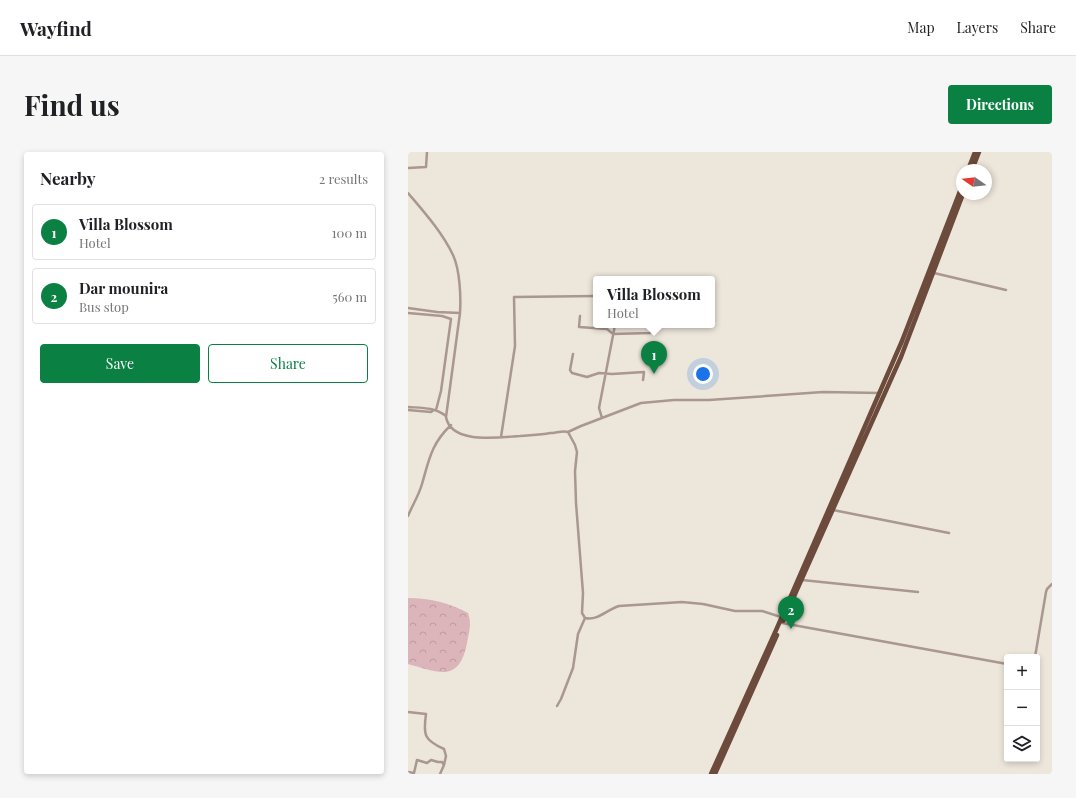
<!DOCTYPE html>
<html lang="en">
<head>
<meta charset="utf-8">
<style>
  :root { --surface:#fff; --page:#f6f6f6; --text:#202124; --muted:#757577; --line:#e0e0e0; --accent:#0b8043 }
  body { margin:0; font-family:"Playfair Display",serif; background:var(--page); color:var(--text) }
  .controls { position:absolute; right:12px; bottom:12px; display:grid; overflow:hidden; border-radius:4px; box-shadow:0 2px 6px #0003 }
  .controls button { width:36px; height:36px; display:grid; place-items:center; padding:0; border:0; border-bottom:1px solid var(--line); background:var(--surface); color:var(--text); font:20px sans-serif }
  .compass { position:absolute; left:548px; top:12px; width:36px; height:36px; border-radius:50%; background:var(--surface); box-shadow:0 2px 6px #0003; rotate:284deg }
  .you { position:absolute; left:295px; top:222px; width:14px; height:14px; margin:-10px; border:3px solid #fff; border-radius:50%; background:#1a73e8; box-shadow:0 0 0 6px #1a73e833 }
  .badge { display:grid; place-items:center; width:26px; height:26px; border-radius:50%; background:var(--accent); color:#fff; font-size:13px; font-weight:700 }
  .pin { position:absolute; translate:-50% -33px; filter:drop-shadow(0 1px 2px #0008) }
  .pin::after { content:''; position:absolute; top:21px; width:14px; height:12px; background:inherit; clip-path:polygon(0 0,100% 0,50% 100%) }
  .popup { position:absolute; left:185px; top:124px; width:122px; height:52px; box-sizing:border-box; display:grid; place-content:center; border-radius:4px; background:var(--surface); filter:drop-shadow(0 1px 3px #0005); font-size:13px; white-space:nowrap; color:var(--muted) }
  .popup b { font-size:15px; color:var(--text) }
  .popup::after { content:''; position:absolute; left:50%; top:100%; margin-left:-8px; border:8px solid transparent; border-top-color:var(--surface) }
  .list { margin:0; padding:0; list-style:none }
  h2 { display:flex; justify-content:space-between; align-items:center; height:52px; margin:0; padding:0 16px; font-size:17px }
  h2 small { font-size:13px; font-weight:400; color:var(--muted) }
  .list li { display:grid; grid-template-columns:26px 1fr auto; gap:12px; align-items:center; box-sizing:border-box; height:56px; margin:0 8px 8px; padding:0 8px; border:1px solid var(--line); border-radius:4px }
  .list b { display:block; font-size:15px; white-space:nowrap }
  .list p { margin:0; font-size:13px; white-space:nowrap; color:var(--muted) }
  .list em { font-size:13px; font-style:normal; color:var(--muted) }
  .actions { display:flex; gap:8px; padding:12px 16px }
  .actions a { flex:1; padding:9px 0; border:1px solid var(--accent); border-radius:4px; text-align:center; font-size:14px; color:var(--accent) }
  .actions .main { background:var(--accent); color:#fff }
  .icon { flex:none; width:22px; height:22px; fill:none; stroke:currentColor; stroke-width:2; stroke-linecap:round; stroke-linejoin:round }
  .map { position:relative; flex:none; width:644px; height:622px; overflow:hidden; border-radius:4px }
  header { display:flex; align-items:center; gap:24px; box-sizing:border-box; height:56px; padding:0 20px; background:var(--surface); border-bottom:1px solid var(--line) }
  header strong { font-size:19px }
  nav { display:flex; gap:22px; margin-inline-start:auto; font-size:14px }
  .intro { display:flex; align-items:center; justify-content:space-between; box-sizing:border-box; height:96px; padding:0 24px }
  h1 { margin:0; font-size:28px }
  .button { padding:10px 18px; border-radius:4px; background:var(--accent); color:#fff; font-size:14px; font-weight:700 }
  main { display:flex; gap:24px; padding:0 24px }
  aside { flex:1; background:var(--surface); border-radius:4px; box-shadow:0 2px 6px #0003 }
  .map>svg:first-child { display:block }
  .park { fill:url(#park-crowns) }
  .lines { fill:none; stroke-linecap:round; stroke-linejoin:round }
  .minor { stroke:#aa978f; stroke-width:2.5 }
  .trunk { stroke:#6c4a3c; stroke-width:4.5 }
</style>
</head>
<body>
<header>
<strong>Wayfind</strong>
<nav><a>Map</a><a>Layers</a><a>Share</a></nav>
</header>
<div class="intro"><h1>Find us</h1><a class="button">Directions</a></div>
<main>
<aside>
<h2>Nearby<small>2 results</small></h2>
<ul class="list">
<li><span class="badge">1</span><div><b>Villa Blossom</b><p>Hotel</p></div><em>100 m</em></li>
<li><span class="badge">2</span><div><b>Dar mounira</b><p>Bus stop</p></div><em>560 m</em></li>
</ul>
<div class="actions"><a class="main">Save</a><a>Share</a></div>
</aside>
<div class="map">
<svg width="644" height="622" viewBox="0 0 644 622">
  <defs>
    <pattern id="park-crowns" width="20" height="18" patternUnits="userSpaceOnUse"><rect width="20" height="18" fill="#dcb5bb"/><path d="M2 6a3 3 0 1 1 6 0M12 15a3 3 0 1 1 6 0" fill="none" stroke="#bc9ba0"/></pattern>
  </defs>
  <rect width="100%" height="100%" fill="#ede6db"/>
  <path class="park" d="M0,446C21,446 42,451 60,461C64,472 61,479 59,491C51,532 30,520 0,512Z"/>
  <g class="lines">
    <path class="minor" d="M0,16L18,15L19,0
      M0,41C16,60 34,80 45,103C52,118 53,145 52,161L29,160L0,156
      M526,121L598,138
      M0,161L34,164L43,167L33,239L28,258
      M52,161L38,265C43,293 92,285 112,284C122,283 132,283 142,281C148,281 155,278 160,280L173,274L233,251L266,248H301L415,240L472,241
      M172,164L171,175L199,177L205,182L242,181L245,173
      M165,202L162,218L164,221L179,225L191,221L204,222L236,220L235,228
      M0,255C14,256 26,255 38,264
      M0,258L23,260L26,258
      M194,266L191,256L207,173
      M160,280L167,293L169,300L167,319L168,351L175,441L174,461L177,466C190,469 200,457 211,454L274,450L295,452L327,459H354L373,465
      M93,285L107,194L106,145L188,144
      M425,358L541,381
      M0,364C4,354 11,343 14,332C21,308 23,292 43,273
      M394,428L510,440
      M374,471L599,512
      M627,505L638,440L639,437L644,432
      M149,554L153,547L165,516L170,482L177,466
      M0,560L18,562C15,583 16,588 36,597L38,604L36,613
      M0,620L6,621L9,608L19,611L23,608L30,610H34L36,613L32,622"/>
    <path class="trunk" d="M560,18L567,0
      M564,18L571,0
      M375,469L493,205L555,42
      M303,622L369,476L494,189L554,34
      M307,622L369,483"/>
  </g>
</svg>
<div class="controls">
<button>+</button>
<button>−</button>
<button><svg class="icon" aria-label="layers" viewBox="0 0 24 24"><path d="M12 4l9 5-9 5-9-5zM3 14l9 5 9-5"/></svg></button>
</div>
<svg class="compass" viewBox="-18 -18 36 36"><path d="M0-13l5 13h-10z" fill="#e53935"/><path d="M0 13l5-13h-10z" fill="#757577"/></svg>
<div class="you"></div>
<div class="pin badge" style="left:246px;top:222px">1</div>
<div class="popup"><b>Villa Blossom</b>Hotel</div>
<div class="pin badge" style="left:383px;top:477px">2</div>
</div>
</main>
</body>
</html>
